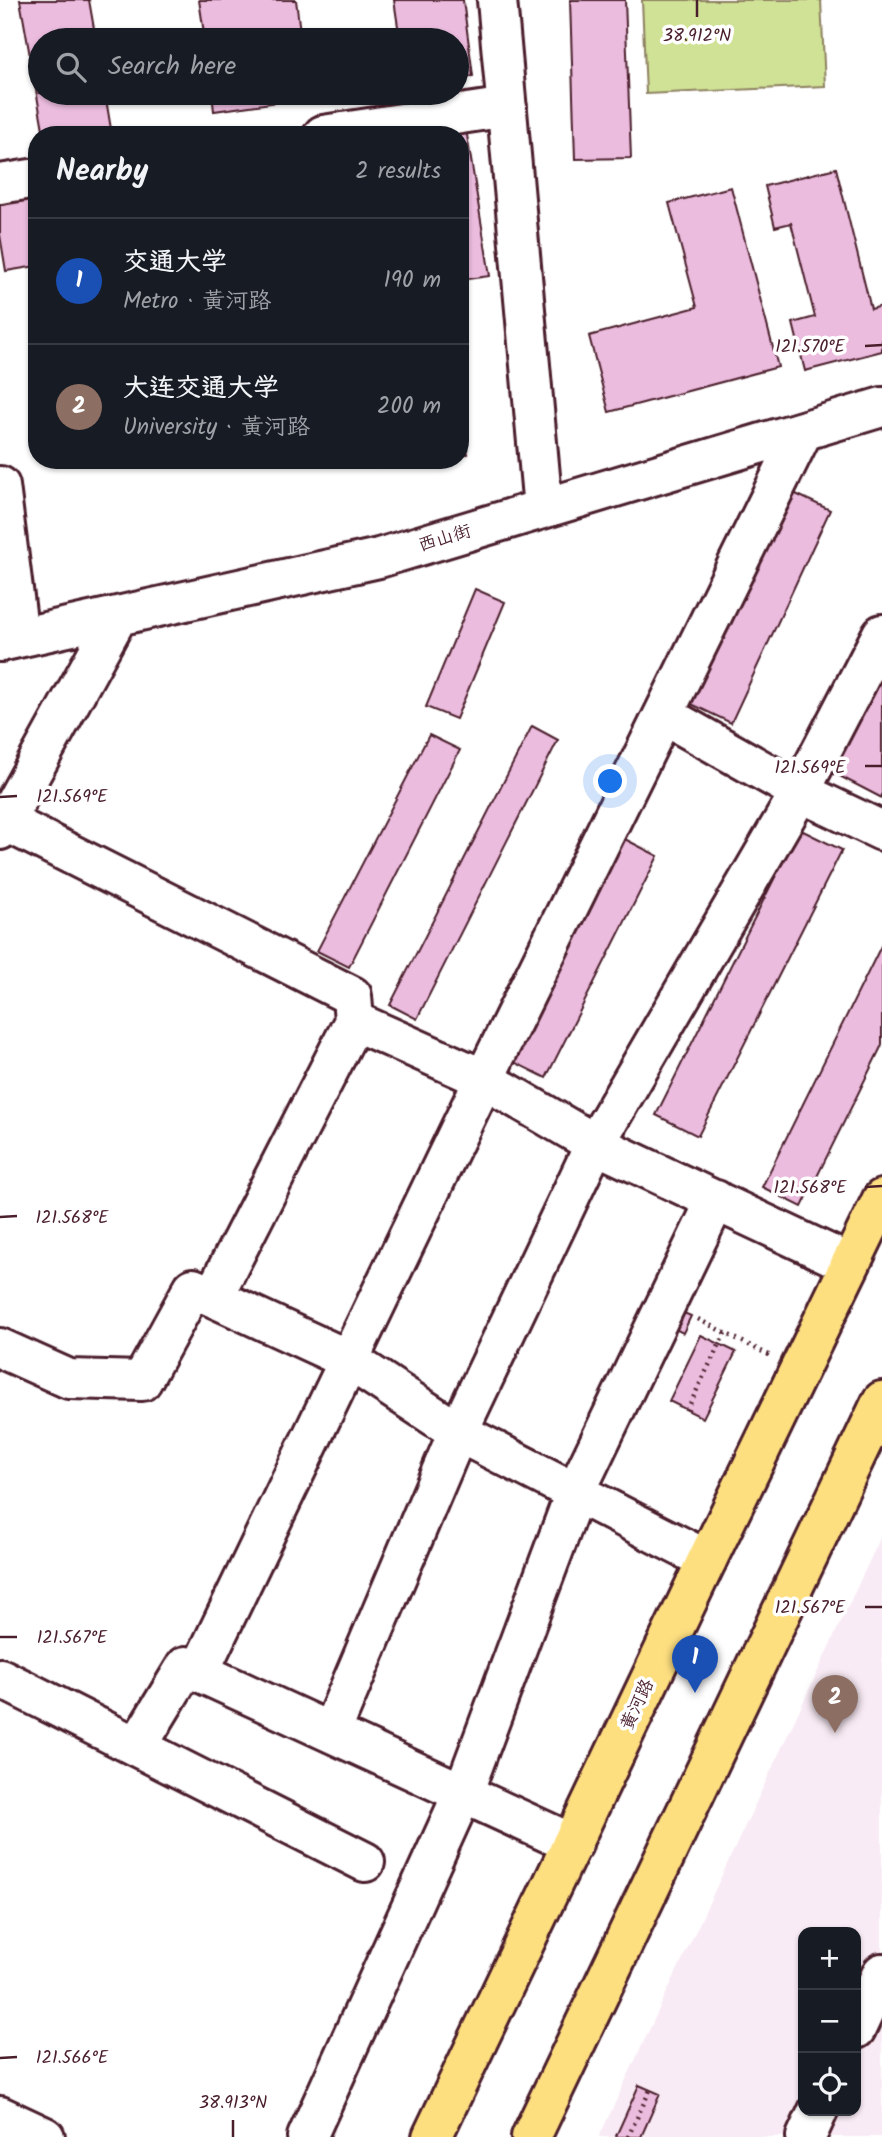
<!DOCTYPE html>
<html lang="en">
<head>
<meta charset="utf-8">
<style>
  :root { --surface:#171b24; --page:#20242c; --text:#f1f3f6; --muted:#9ea1a6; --line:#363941; --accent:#1f6fb2 }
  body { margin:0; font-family:Kalam,"LXGW WenKai TC",sans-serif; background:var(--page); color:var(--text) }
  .controls { position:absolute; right:21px; bottom:21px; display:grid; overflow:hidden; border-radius:14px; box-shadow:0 2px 5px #0004 }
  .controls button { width:63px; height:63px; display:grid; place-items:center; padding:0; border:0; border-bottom:2px solid var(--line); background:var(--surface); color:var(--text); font:35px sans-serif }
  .you { position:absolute; left:611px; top:782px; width:24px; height:24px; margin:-18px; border:5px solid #fff; border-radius:50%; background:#1a73e8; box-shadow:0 0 0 10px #1a73e833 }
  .badge { display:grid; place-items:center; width:46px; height:46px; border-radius:50%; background:var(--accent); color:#fff; font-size:23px; font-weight:700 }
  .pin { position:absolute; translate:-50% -58px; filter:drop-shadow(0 2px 4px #0008) }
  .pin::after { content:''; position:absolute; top:37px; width:24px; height:21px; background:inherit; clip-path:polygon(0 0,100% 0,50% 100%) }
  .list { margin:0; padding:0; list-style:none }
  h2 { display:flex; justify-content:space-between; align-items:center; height:91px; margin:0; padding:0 28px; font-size:30px }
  h2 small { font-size:23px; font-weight:400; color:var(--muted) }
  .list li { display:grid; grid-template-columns:46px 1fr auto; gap:21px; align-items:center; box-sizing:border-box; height:126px; padding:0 28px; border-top:2px solid var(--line) }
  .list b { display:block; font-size:26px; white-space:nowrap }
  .list p { margin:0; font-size:23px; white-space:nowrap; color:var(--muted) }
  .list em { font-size:23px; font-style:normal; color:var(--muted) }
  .icon { flex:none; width:38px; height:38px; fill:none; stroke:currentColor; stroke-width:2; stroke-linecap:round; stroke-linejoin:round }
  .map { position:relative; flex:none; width:882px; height:2137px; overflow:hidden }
  .search { position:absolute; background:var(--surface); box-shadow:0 2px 5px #0004; left:28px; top:28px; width:441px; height:77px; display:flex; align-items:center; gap:18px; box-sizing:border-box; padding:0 24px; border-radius:38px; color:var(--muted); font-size:26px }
  .panel { position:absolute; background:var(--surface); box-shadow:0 2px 5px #0004; left:28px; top:126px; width:441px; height:343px; border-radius:28px }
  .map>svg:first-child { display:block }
  .built { fill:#f9ebf5; fill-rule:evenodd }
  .green { fill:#d0e296; stroke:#8d8060; stroke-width:2 }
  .building { fill:#ebbcde; stroke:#4a1f2b; stroke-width:2 }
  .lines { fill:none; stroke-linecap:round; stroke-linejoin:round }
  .minor-casing { stroke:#4a1f2b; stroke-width:44 }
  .major-casing { stroke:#4a1f2b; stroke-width:44 }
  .path { stroke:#4a1f2b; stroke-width:4.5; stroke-dasharray:2 5; stroke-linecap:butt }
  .minor { stroke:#fff; stroke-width:38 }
  .major { stroke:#fedf80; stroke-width:38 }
  .ticks { fill:none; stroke:#4a1f2b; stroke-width:2.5 }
  .labels { text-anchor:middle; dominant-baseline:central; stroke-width:7; stroke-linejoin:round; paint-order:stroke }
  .street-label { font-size:18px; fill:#4a1f2b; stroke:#fff }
  .ticks-label { font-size:18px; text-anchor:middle; fill:#4a1f2b; stroke:#fff; stroke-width:7; stroke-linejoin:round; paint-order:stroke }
</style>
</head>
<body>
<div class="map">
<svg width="882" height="2137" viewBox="0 0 882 2137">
  <rect width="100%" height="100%" fill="#fff"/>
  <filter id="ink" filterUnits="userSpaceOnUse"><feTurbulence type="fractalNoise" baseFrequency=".0143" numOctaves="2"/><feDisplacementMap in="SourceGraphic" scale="14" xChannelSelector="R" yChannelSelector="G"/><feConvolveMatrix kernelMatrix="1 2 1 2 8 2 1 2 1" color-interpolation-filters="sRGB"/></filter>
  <g filter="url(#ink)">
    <path class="built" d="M882,1534V2137H599ZM803,1932H856V2111H803Z"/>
    <path class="green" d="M642,0H821L825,86L646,94Z"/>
    <path class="building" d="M20,0H89L96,40H40V93H105L112,135H44Z
      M199,0H296L301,40H205Z
      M394,0H463L473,76L457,79V40H400Z
      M570,0H625L631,158L575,159Z
      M212,93H308V98L214,111Z
      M466,129L490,276L460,280V135H431Z
      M836,168L871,309L882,306V351L805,371L793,323L815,317L791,223L775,227L765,186Z
      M731,187L778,367L609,412L589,336L697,307L669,203Z
      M37,191V266L6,271L0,235V197Z
      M460,399L468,454L460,455Z
      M378,460H427L379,467Z
      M783,488L830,510L731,723L685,701Z
      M475,589L505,602L456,719L426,707Z
      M882,664V798L828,770Z
      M532,726L558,740L417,1019L390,1005Z
      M429,735L460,750L349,967L317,951Z
      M799,829L842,850L698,1136L656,1115Z
      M611,832L658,856L546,1078L498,1054Z
      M882,944V1045L802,1207L762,1187Z
      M672,1308L691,1316L683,1333L665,1324Z
      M701,1335L736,1352L703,1418L669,1401Z
      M639,2085L660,2094L641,2137H618L616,2136Z"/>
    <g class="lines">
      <g class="minor-casing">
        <path id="minor" d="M497,0L543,509
          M323,135L507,107
          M0,184L37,178
          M0,486L19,637
          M0,642L379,558L882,407
          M664,715L800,792L882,831
          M5,821L352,996L354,1021L484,1079L595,1144L850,1264
          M0,830L118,616
          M213,1297L354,1021
          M0,1348L69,1379L142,1381L193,1288L349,1360L458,1432L707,1560
          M199,1672L484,1079L803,431
          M0,1678L365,1862
          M331,1732L458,1432L595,1144L800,792L882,634
          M137,1747L186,1666L573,1844
          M856,2029L882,1973
          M0,2116L45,2137
          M307,2137L463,1793L575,1493L716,1200
          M806,2137L818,2111"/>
      </g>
      <g class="major-casing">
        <path id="major" d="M432,2137L707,1560L882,1199
          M531,2137L882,1401"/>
      </g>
      <path class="path" d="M698,1319L725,1333
        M687,1410L725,1333L769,1355
        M628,2137L650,2090"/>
      <use href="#minor" class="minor"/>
      <use href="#major" class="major"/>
    </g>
  </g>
  <path class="ticks" d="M697,0V17M865,346L882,345M865,766H882M0,797L17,796M865,1187L882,1186M0,1217L17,1216M865,1607H882M0,1637H17M0,2058L17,2057M233,2120V2137"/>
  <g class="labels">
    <g class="street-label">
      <text transform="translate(445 539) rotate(-17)">西山街</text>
      <text transform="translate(638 1705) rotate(-65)">黄河路</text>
    </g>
  </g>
  <g class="ticks-label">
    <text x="697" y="41">38.912°N</text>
    <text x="810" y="352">121.570°E</text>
    <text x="810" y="773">121.569°E</text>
    <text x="72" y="802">121.569°E</text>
    <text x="810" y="1193">121.568°E</text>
    <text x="72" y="1223">121.568°E</text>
    <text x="810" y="1613">121.567°E</text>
    <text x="72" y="1643">121.567°E</text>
    <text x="72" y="2063">121.566°E</text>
    <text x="233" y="2108">38.913°N</text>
  </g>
</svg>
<div class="controls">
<button>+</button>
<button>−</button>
<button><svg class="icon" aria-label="locate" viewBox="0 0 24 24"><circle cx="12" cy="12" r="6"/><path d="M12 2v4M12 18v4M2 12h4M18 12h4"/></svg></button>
</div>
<div class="you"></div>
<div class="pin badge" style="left:695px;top:1693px;background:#1a4fb4">1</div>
<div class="pin badge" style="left:835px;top:1733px;background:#8d6e63">2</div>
<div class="search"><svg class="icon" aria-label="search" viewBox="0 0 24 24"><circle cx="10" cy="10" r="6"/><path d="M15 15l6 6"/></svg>Search here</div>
<section class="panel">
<h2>Nearby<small>2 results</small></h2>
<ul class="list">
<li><span class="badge" style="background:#1a4fb4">1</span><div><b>交通大学</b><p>Metro · 黄河路</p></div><em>190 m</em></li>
<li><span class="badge" style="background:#8d6e63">2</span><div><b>大连交通大学</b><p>University · 黄河路</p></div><em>200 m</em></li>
</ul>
</section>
</div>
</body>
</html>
